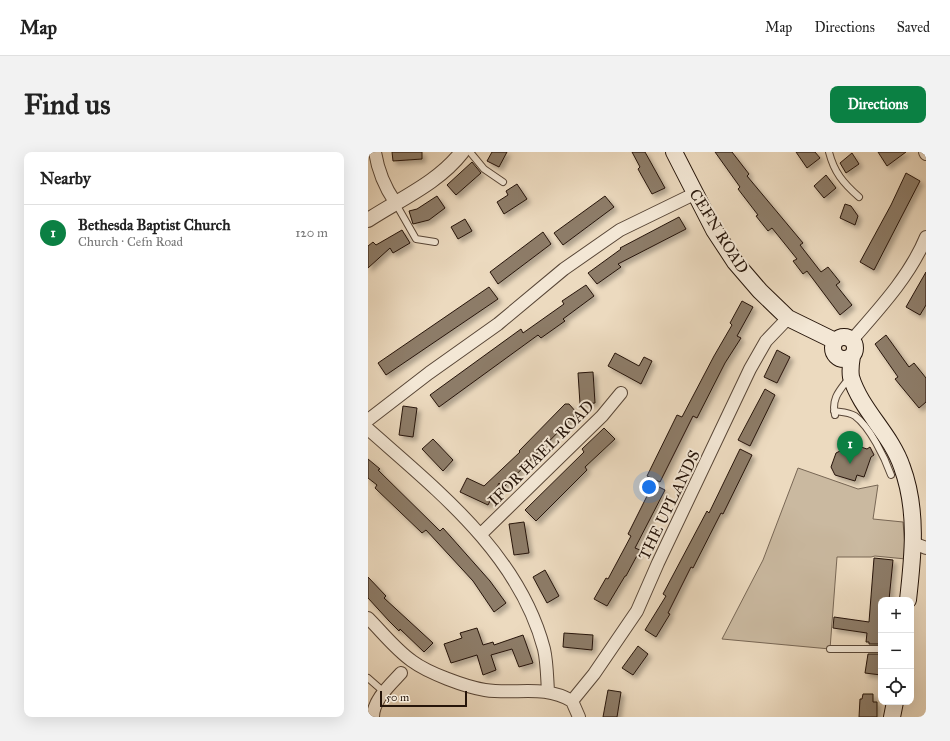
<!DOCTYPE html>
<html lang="en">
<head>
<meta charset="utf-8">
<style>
  :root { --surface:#fff; --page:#f2f2f2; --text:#222; --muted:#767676; --line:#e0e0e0; --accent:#0b8043 }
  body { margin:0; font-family:"IM FELL Great Primer",serif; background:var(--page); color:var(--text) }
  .controls { position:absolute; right:12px; bottom:12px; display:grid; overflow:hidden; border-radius:8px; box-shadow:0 4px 16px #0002 }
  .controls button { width:36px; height:36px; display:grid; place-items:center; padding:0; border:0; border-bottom:1px solid var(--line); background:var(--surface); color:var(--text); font:20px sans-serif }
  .scale { position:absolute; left:12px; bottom:10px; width:87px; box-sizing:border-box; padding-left:4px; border:2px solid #26150a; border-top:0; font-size:11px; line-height:14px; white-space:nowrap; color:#26150a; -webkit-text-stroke:3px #f3e7d5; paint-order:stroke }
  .you { position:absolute; left:281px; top:335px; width:14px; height:14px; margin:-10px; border:3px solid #fff; border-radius:50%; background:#1a73e8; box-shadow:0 0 0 6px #1a73e833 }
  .badge { display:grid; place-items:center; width:26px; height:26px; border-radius:50%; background:var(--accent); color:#fff; font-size:13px; font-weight:700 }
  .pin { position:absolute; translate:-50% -33px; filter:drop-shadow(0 1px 2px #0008) }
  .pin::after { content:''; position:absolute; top:21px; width:14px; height:12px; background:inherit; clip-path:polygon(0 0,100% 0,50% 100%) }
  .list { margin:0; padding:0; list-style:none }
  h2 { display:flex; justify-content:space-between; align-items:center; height:52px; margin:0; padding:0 16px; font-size:17px }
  h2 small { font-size:13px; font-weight:400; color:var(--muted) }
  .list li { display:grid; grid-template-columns:26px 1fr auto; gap:12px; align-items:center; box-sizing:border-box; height:56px; padding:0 16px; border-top:1px solid var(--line) }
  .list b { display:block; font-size:15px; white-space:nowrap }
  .list p { margin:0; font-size:13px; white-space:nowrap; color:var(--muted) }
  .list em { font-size:13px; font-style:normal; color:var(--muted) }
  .icon { flex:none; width:22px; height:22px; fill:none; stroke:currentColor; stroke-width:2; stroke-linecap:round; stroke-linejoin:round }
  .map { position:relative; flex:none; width:558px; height:565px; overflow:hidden; border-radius:8px }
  header { display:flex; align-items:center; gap:24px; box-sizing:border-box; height:56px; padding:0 20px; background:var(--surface); border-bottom:1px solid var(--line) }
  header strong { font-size:19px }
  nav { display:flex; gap:22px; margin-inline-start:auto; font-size:14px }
  .intro { display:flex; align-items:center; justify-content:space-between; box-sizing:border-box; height:96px; padding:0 24px }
  h1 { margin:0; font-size:28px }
  .button { padding:10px 18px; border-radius:8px; background:var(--accent); color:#fff; font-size:14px; font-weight:700 }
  main { display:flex; gap:24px; padding:0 24px }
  aside { flex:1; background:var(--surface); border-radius:8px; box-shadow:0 4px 16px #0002 }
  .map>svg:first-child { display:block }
  .green { fill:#cab9a0; stroke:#786755 }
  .building { fill:#8d7b68; stroke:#26150a; filter:url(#shadow) }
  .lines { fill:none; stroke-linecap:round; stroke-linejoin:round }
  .service-casing { stroke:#584637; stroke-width:8 }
  .minor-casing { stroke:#584637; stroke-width:14 }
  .tertiary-casing { stroke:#584637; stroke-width:16 }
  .secondary-casing { stroke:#26150a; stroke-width:18 }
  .service { stroke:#f3e7d5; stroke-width:6 }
  .minor { stroke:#f3e7d5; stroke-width:12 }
  .tertiary { stroke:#f3e7d5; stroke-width:14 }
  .secondary { stroke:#f3e7d5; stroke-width:16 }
  .labels { text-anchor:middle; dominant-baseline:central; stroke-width:4; stroke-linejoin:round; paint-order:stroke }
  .street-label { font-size:16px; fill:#26150a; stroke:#f3e7d5 }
</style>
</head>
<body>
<header>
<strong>Map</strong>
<nav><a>Map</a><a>Directions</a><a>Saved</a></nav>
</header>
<div class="intro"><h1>Find us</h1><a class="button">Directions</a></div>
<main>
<aside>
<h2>Nearby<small></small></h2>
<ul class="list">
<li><span class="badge">1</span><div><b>Bethesda Baptist Church</b><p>Church · Cefn Road</p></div><em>120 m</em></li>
</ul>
</aside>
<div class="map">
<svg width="558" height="565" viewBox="0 0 558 565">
  <defs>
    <filter id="shadow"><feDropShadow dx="3.5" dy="3.5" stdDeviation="2" flood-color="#0004"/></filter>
  </defs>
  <rect width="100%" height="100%" fill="#ecdabf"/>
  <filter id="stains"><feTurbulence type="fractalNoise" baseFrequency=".005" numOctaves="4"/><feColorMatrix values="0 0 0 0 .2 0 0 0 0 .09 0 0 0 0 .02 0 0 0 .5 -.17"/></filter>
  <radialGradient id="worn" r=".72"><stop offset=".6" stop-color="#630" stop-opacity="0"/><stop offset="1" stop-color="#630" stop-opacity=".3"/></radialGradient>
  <path class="green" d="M430,316L490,337L510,333L505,367L535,370L538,407L507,404L503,405H469L462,497L354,487L395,408Z"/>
  <path class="building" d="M24,0H54V7L25,9Z
    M124,0H139L131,15L119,9Z
    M264,0H277L297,36L284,42L270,17L272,15Z
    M347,0H364L381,22L379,24L435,91L432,93L453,120L460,115L472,130L468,133L484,153L472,163L439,119L435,122L425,109L429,107L404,76L400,79L388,64L390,63L370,37L372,35Z
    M428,0H447L452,6L439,16Z
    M510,0H538L519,14Z
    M484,1L491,12L478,21L472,11Z
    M104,10L113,21L88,43L79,33Z
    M538,21L552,29L506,118L492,110L523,53Z
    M458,23L468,36L456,46L446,34Z
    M149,32L159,47L136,62L129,50L140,43L138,39Z
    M69,44L77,56L61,68L45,72L41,59L49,57Z
    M237,44L246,55L195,93L186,81Z
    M477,52L483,54L490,64L487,73L472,66Z
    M311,65L318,77L250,112L253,115L229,132L220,121L253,97L252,96Z
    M97,67L104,79L90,87L83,75Z
    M34,78L42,91L25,101L22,96L0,116V94L5,90L8,93Z
    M175,80L183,92L130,132L122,120Z
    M558,120V153L552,163L538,155Z
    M218,133L226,144L195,167L197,169L173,186L170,183L71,255L62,243L153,177L155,181L196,152L194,149Z
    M121,135L130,147L18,223L10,211Z
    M374,149L385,155L369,184L373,186L357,211L329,266L325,264L292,330L279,324L309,263L314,265L346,204L364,173L362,171Z
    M518,183L541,215L546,211L558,226V250L551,256L527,227L530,225L507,192Z
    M409,198L422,205L409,231L396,225Z
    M247,201L271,214L276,205L284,209L273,232L240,214Z
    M225,220L227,251L212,252L210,221Z
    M397,237L407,243L382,294L370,288Z
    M197,252H201L209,261L135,336L131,331L120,353L92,340L99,326L116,334L152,300L151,299Z
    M35,254L49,256L45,285L31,283Z
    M236,276L247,287L217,315L219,318L168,369L157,358L216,300L214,297Z
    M65,287L85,308L75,319L54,297Z
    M478,290L499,297L502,295L506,303L503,305L496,325L489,323L487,329L467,323L463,315L468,301L476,297Z
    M372,297L384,303L355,362L353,361L325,416L323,415L300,461L302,462L288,485L277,478L298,444L295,442L339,359L341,361Z
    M0,307L12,317L10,318L72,379L75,376L122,429L138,451L126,460L105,429L58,378L54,381L7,336L9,333L0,326Z
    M285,332L297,338L267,396L272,398L258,424H257L239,454L226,447L238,426L240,427L263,384L260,382Z
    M156,370L161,401L146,403L141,372Z
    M506,406L525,408L521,448H513V492H501V490H498L499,481L465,476L466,465L501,470Z
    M177,418L191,444L179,451L165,425Z
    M0,425L18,444L16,446L65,491L56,500L32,477L31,479L21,469L0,446Z
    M109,476L115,493L125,490L126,493L155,483L165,511L151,515L144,497L123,503L128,518L115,523L109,503L83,511L76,492L94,486L92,481Z
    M196,481L225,483L224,498L195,495Z
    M270,494L280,502L265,523L254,516Z
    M500,502H513V523L497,521Z
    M240,538L253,540L249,565H235Z
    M495,542H505V550H509V565H491L492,547H494Z"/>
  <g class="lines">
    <g class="service-casing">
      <path id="service" d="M102,0L116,17L135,30
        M461,0C466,20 475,31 491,45
        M28,52L48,87L67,90
        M466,259C472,260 481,260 487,264C502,275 517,306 523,323
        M467,263C463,246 472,238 482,225
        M462,497H513
        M0,526L16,540"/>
    </g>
    <g class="minor-casing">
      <path id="minor" d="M7,0C10,19 16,34 27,50
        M557,0L558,2
        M484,188C511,157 542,124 558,85
        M0,268L61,221L130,172L196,117L252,78L326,42
        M0,277C70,339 151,402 176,497C179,510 179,525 180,539
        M113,382L234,264L253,241
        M545,391L558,396
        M0,466C14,480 28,498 44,509C60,521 98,535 117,538C148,543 175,532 204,549
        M204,549L226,522L269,459L290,411L382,217L398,189L420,166
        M204,549L211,565
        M5,565C5,548 22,533 33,521"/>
    </g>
    <g class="tertiary-casing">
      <path id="tertiary" d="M0,68C32,47 70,31 94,0"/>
    </g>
    <g class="secondary-casing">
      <path id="secondary" d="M306,0L346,78L367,110L392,139L420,166L467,189
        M465 196a11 11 0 1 1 22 0a11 11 0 1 1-22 0Z
        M484,204C483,210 482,219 483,225C493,258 523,282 534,315C550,358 545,404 540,448
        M524,565L527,550"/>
    </g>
    <use href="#service" class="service"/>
    <use href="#minor" class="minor"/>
    <use href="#tertiary" class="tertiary"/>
    <use href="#secondary" class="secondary"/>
  </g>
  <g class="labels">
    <g class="street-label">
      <text transform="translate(351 79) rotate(58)">CEFN ROAD</text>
      <text transform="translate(173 301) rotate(-45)">IFOR HAEL ROAD</text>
      <text transform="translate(301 353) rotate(-64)">THE UPLANDS</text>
    </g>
  </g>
  <rect width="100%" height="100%" filter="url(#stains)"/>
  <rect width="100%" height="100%" fill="url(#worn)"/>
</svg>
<div class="controls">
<button>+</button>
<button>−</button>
<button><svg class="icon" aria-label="locate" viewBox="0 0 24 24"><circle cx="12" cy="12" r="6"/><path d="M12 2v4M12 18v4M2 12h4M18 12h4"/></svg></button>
</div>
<div class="scale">50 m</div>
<div class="you"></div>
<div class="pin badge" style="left:482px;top:312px">1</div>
</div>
</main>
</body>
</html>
